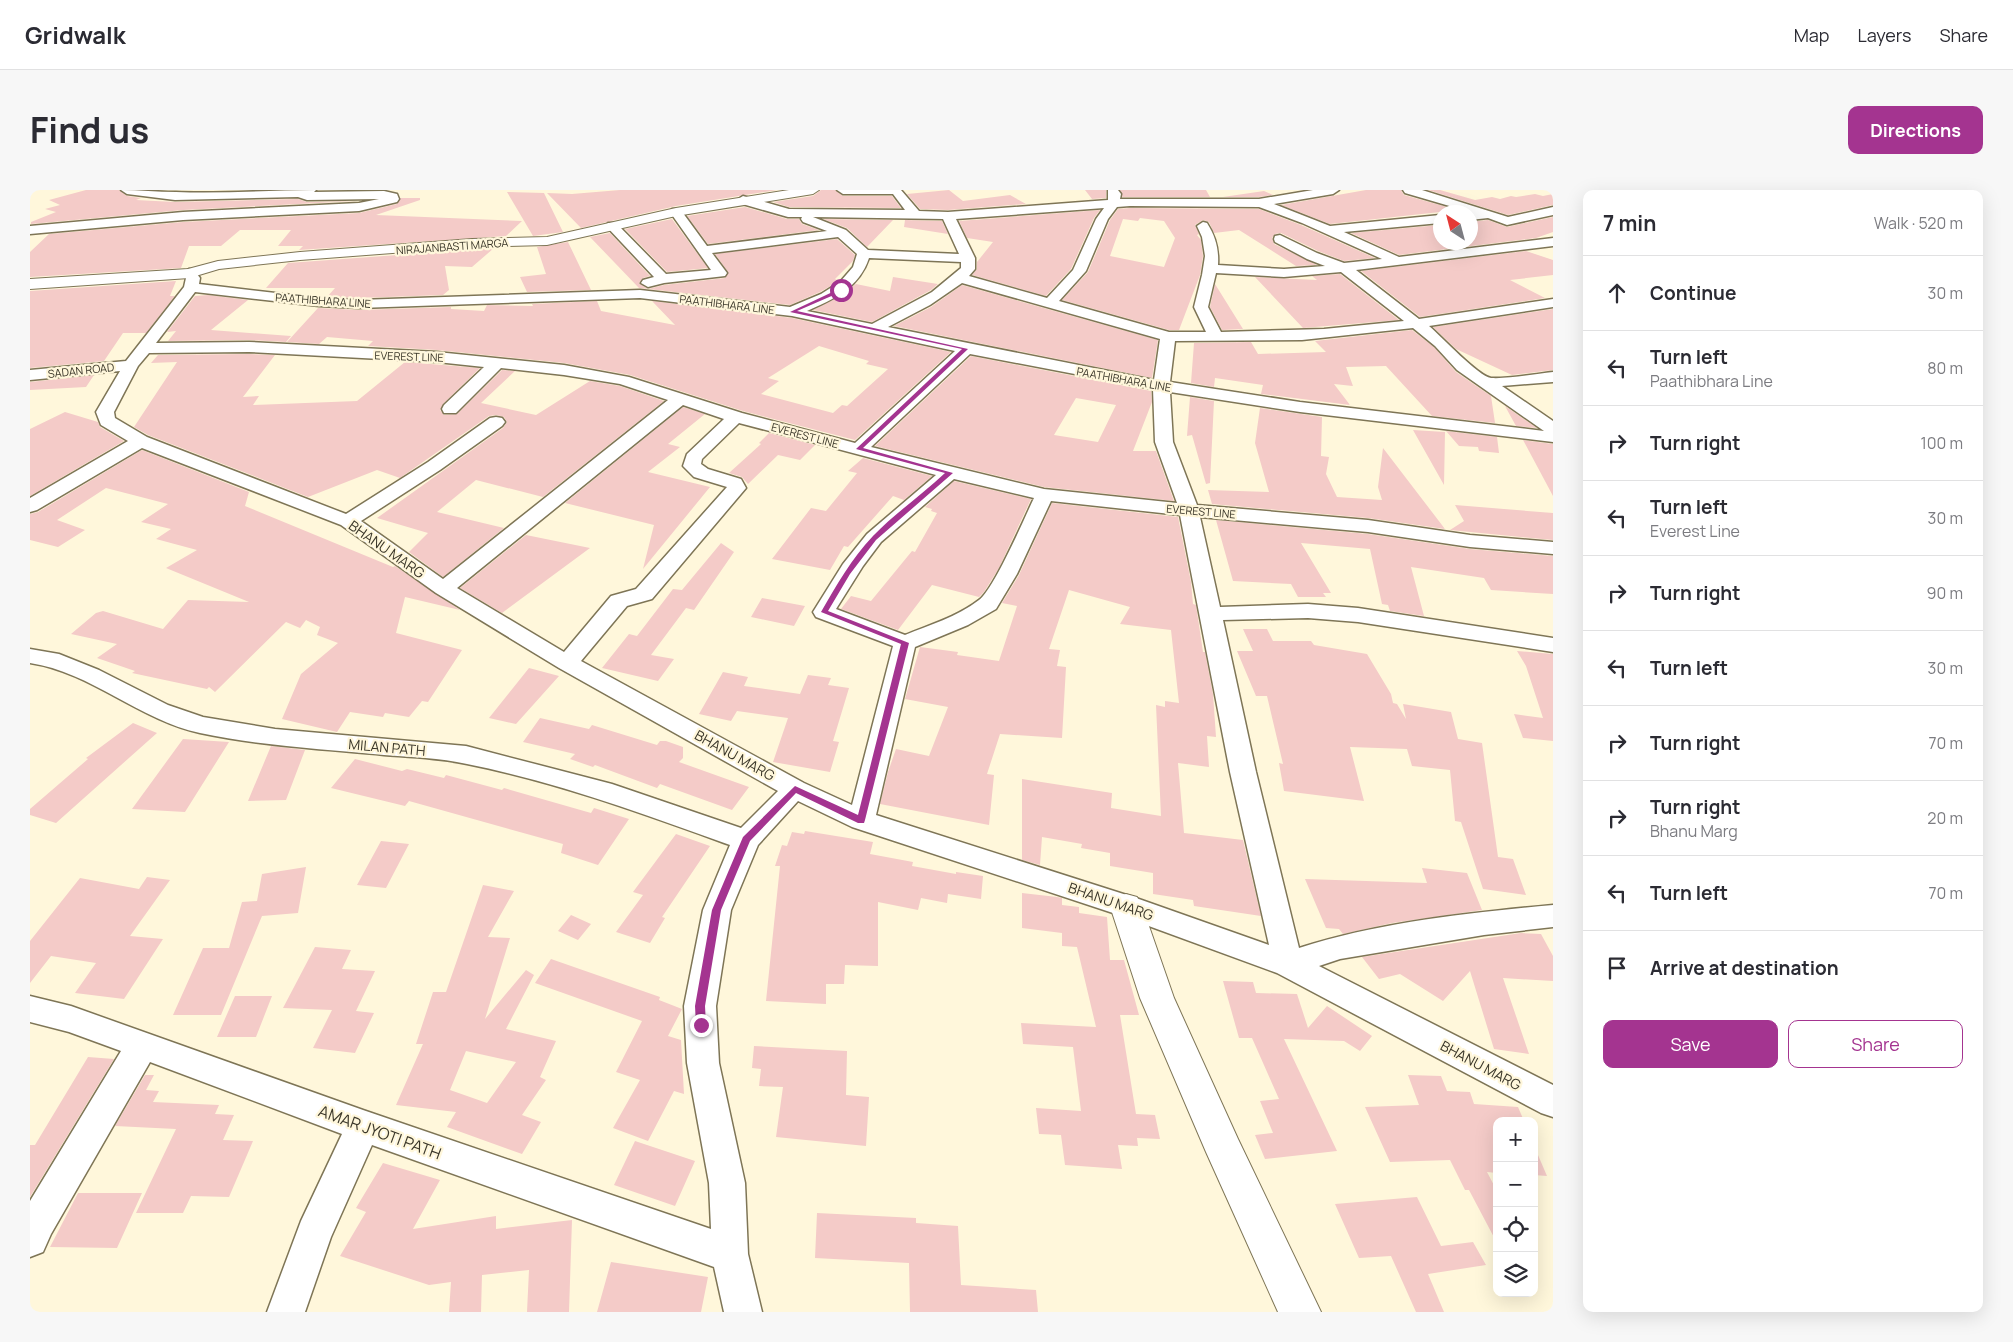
<!DOCTYPE html>
<html lang="en">
<head>
<meta charset="utf-8">
<style>
  :root { --surface:#fff; --page:#f7f7f7; --text:#2b2b33; --muted:#7c7c81; --line:#e1e1e2; --accent:#a43490 }
  body { margin:0; font-family:Manrope,sans-serif; background:var(--page); color:var(--text) }
  .controls { position:absolute; right:15px; bottom:15px; display:grid; overflow:hidden; border-radius:10px; box-shadow:0 5px 20px #0002 }
  .controls button { width:45px; height:45px; display:grid; place-items:center; padding:0; border:0; border-bottom:1px solid var(--line); background:var(--surface); color:var(--text); font:25px sans-serif }
  .compass { position:absolute; left:1403px; top:15px; width:45px; height:45px; border-radius:50%; background:var(--surface); box-shadow:0 5px 20px #0002; rotate:324deg }
  .stop { position:absolute; width:15px; height:15px; margin:-11px; border:4px solid #a43490; border-radius:50%; background:#fff }
  .stop.end { background:#a43490; border-color:#fff; box-shadow:0 1px 5px #0008 }
  .list { margin:0; padding:0; list-style:none }
  h2 { display:flex; justify-content:space-between; align-items:center; height:65px; margin:0; padding:0 20px; font-size:21px }
  h2 small { font-size:16px; font-weight:400; color:var(--muted) }
  .list li { display:grid; grid-template-columns:32px 1fr auto; gap:15px; align-items:center; box-sizing:border-box; height:75px; padding:0 20px; border-top:1px solid var(--line) }
  .list b { display:block; font-size:19px; white-space:nowrap }
  .list p { margin:0; font-size:16px; white-space:nowrap; color:var(--muted) }
  .list em { font-size:16px; font-style:normal; color:var(--muted) }
  .actions { display:flex; gap:10px; padding:15px 20px }
  .actions a { flex:1; padding:11px 0; border:1px solid var(--accent); border-radius:10px; text-align:center; font-size:18px; color:var(--accent) }
  .actions .main { background:var(--accent); color:#fff }
  .icon { flex:none; width:28px; height:28px; fill:none; stroke:currentColor; stroke-width:2; stroke-linecap:round; stroke-linejoin:round }
  .map { position:relative; flex:none; width:1523px; height:1122px; overflow:hidden; border-radius:10px }
  header { display:flex; align-items:center; gap:30px; box-sizing:border-box; height:70px; padding:0 25px; background:var(--surface); border-bottom:1px solid var(--line) }
  header strong { font-size:24px }
  nav { display:flex; gap:28px; margin-inline-start:auto; font-size:18px }
  .intro { display:flex; align-items:center; justify-content:space-between; box-sizing:border-box; height:120px; padding:0 30px }
  h1 { margin:0; font-size:35px }
  .button { padding:12px 22px; border-radius:10px; background:var(--accent); color:#fff; font-size:18px; font-weight:700 }
  main { display:flex; gap:30px; padding:0 30px }
  aside { flex:1; background:var(--surface); border-radius:10px; box-shadow:0 5px 20px #0002 }
  .map>svg:first-child { display:block }
  .building { fill:#f4cbc8; fill-rule:evenodd }
  .lines { fill:none; stroke-linecap:round; stroke-linejoin:round }
  .street-casing { stroke:#7e7556; stroke-width:3 }
  .secondary-casing { stroke:#7e7556; stroke-width:2 }
  .street { fill:#fff; fill-rule:evenodd }
  .secondary { fill:#fff; fill-rule:evenodd }
  .route { fill:#a43490 }
  .labels { text-anchor:middle; dominant-baseline:central; stroke-width:4.5; stroke-linejoin:round; paint-order:stroke }
  .far-street-label { font-size:11px; fill:#3a3629; stroke:#fff7db }
  .street-label { font-size:14px; fill:#3a3629; stroke:#fff7db }
  .near-street-label { font-size:16px; fill:#3a3629; stroke:#fff7db }
</style>
</head>
<body>
<header>
<strong>Gridwalk</strong>
<nav><a>Map</a><a>Layers</a><a>Share</a></nav>
</header>
<div class="intro"><h1>Find us</h1><a class="button">Directions</a></div>
<main>
<div class="map">
<svg width="1523" height="1122" viewBox="0 0 1523 1122">
  <rect width="100%" height="100%" fill="#fff7db"/>
  <path class="building" d="M56,0H89L97,6L111,8L106,10L145,12L268,9L277,12L328,11L153,20L1,34V32L26,22L15,19L30,15L19,10Z
    M590,0H747L646,16L551,38L517,3L542,4Z
    M791,0H805L813,6H862L871,18L759,17L743,12L783,6Z
    M919,0L933,11L980,5L996,14L918,20L890,19L877,4Z
    M1055,0H1076V8L1062,9Z
    M1090,0H1176L1180,7H1092Z
    M1336,0H1371L1374,5L1435,22H1410L1300,34L1251,15Z
    M1398,0H1410L1445,10L1462,7L1470,9L1481,6L1486,7L1505,4L1513,6L1523,4V15L1478,25Z
    M1234,1L1243,5L1229,7H1193Z
    M477,2L514,3L533,42L503,46Z
    M370,8H390V10L346,25L492,31L476,46L269,60L273,56H248L261,40H210L191,56H159L151,78L0,87V62L19,44L153,32L329,23L367,14Z
    M715,17L757,29H769L772,34L789,40L678,54L657,26Z
    M1100,18L1229,19L1271,35L1345,68L1314,71L1288,61L1251,43L1245,44L1242,48L1244,54L1287,75L1266,76L1209,40L1184,43L1179,32L1173,30L1165,35L1169,44L1167,45L1171,50L1173,66L1170,85L1149,140H1139L1032,110L1058,82L1080,30L1088,19ZM1110,28L1134,31L1145,48L1134,77L1080,66L1093,29L1108,31Z
    M1070,20L1064,28L1041,79L1016,106L942,85L947,79V72L963,52L937,48L929,31Z
    M1523,27V42L1506,48L1369,65L1321,43L1410,35V52H1440V32L1458,30L1477,37Z
    M642,29L678,78L637,82L595,39Z
    M793,29L863,30L837,57L817,38Z
    M875,30L912,31L918,44L874,37Z
    M580,43L620,86L613,88L609,93L618,99L634,95L695,88L698,82L685,64L807,49L825,65L823,71L805,89L809,91L790,102L760,115L609,98L560,47Z
    M538,52L561,100L497,102L490,87L516,84L507,57Z
    M464,58L442,77L415,76L419,100L413,105L329,108L297,107L305,98H236L258,73Z
    M1496,61L1523,70V85L1480,90L1515,108L1390,127L1331,81Z
    M1310,84L1369,130L1273,138L1225,87L1287,90L1282,86Z
    M863,87L908,94L901,100L842,132L783,120L807,108L826,94L860,101Z
    M146,91L140,106H145L116,143H93L74,171L0,178V101Z
    M1185,94L1213,139L1192,140L1180,117Z
    M932,95L1128,150L1122,188L864,136L901,117Z
    M178,105L218,110L181,140L261,146L256,152L219,150L138,151L146,141L137,142L165,106Z
    M567,111L571,121L645,135L622,111L762,128L921,162L825,250L713,221L600,185L534,173L407,160L338,156L343,151L297,147L289,154L257,152L288,118L329,120L421,117V119L454,121L457,115L503,116L502,114ZM789,156L839,171L836,174L858,179L817,216L812,215L803,223L731,204L749,191L738,188Z
    M1523,119V180L1482,185L1426,159L1403,137Z
    M1382,140L1404,157L1426,182L1461,206L1465,233L1402,226L1356,176L1316,177L1323,196L1304,194L1320,215L1231,204L1233,195L1185,188L1184,197L1161,193L1164,153L1221,152L1228,164L1296,162L1285,151Z
    M219,164L245,165L213,207L229,206L223,215L327,211L375,172L450,178L413,214L410,220L414,225L427,224L472,180L485,181L451,213L506,225L560,191L590,196L634,211L513,307L446,290L407,322L474,338L413,387L379,362L398,343L347,328L473,238L477,232L474,227L466,225L459,226L370,288L347,280L278,307L118,245L104,237L147,172L121,173L128,165Z
    M941,166L1121,201L1122,212L1103,261H1126L1144,311L1014,297L845,256ZM1046,208L1086,215L1068,252L1024,245Z
    M64,185L56,197L0,200V192Z
    M1160,207L1184,211L1180,293L1176,294L1162,245L1157,246Z
    M1475,216L1507,238L1486,236Z
    M653,217L675,224L638,254L650,257L618,282L680,297L613,379L624,335L535,313Z
    M1230,218L1292,227L1291,266L1299,267L1296,284L1307,307L1352,310L1348,297L1353,258L1415,339L1338,328L1182,314L1178,300L1239,302L1225,253Z
    M35,222L68,232L70,237L94,251L0,306V239Z
    M1383,240L1415,242L1414,295Z
    M1416,241L1467,247L1469,263L1449,261L1448,257L1429,256Z
    M739,243L785,255L770,270L748,265L718,294L712,287L699,283L731,254L729,253Z
    M1493,250L1523,254V306Z
    M112,260L219,302L215,316L363,377L365,376L430,420L375,407L366,443L432,460L398,512L392,511L379,527L355,523L353,527L320,522L307,542L252,529L271,484L308,453L287,445L290,437L276,430L270,438L256,432L185,502L179,497L177,499L102,483L105,481L67,468L87,454L41,444L66,423L73,421L133,439L158,410L219,412L136,378L167,360L126,349L141,339L111,332L138,314L76,298L27,330L55,340L28,357L0,350V324L8,322Z
    M833,268L902,286L874,310L863,306L818,357L814,356L800,380L742,369L781,318L796,321L827,283L818,281Z
    M924,291L1001,309L969,378L954,402L949,407L902,395L868,440L811,419L821,406L841,411L882,361L885,362L907,323L901,321L902,319L895,317Z
    M1022,313L1148,327L1161,392L1163,414L1166,415L1173,462H1175L1183,504L1186,547L1177,546L1179,577L1148,573L1154,643L1213,650L1231,726L1164,716L1163,710L1123,704V683L1080,676V663L1051,658L1052,654L1012,647L1010,675L992,670V589L1082,603L1081,618L1131,626L1126,515L1135,517V511L1149,513L1141,440L1090,434L1100,417L1039,400L1019,459L1030,460L1027,476L1036,477L1032,548L970,544L957,584L964,585L959,635L850,614L858,582L866,559L899,566L918,517L875,509L890,457L928,462L927,465L969,471L987,416L972,413L989,385Z
    M1425,315L1523,323V350L1420,340L1434,331Z
    M1186,330L1338,344L1440,359L1523,366V404L1461,400L1454,388L1381,377L1394,426L1360,421L1358,415L1352,414L1340,359L1271,353L1301,403H1293L1296,407H1268L1261,394L1203,391Z
    M496,345L560,358L472,423L430,398Z
    M691,353L704,362L664,420L656,418L621,465L644,469L628,491L572,478L599,444L607,446L643,399L652,400Z
    M732,408L775,416L764,436L721,427Z
    M1213,439H1237L1243,451H1281L1284,455L1337,464L1361,504L1363,513L1367,514L1376,529L1373,514L1421,522L1428,549L1452,553L1468,667L1483,669L1496,705L1453,699L1431,632L1425,631L1420,580L1382,576L1377,559L1320,557L1334,611L1254,601L1249,573L1253,574L1237,506H1226L1207,461H1223Z
    M1487,461L1523,464V551L1493,548L1484,524L1513,528L1496,476Z
    M499,478L529,486L486,534L459,528Z
    M693,482L718,487L714,496L770,504L778,485L801,488L798,495L819,498L803,551L809,552L800,582L743,572L758,528L707,521L701,531L669,524Z
    M510,528L559,539L562,535L627,555L630,551H636L653,557V568L649,572L719,597L702,620L630,594L627,598L565,575L563,577L540,569L545,564L493,552Z
    M103,533L127,543L26,633L0,625V619L58,569L56,568Z
    M153,549L199,552L155,622L102,619Z
    M241,556L275,560L256,610L218,611Z
    M325,569L372,581L377,579L414,588L416,585L472,600L474,598L561,623L564,618L599,629L568,675L531,663L533,654L379,611L375,616L301,598Z
    M775,641L843,652L840,664L883,672L882,676L926,684V682L953,686L951,709L918,704L917,713L891,708L888,720L848,712V776L815,775L814,794H796V814L736,811L750,676H745L752,655L757,656L762,642L774,644Z
    M646,644L680,656L632,727L635,728L620,753L586,742L613,705L603,702Z
    M351,651L379,654L356,698L327,695Z
    M276,677L268,723L232,726L191,825H143L173,758H199L212,712L227,711L232,684Z
    M1392,678L1437,683L1452,720L1362,733L1313,744L1309,739L1296,738L1275,689L1397,693Z
    M117,687L140,690L100,746L133,749L94,809L45,803L66,773L21,766L0,793V751L50,688L109,699Z
    M453,695L484,701L458,747L480,748L455,829L496,780L504,785L476,839L526,851L510,887L516,890L492,925L511,932L492,964L417,937L426,922L366,915L393,854H386L403,802H416ZM436,861L486,872L457,913L420,900Z
    M992,703L1027,707L1032,708V715L1049,717V723L1077,727L1080,770H1094L1109,825H1090L1106,924L1125,925L1130,949L1107,948L1108,956L1088,955L1092,979L1035,975L1031,945L1009,944L1006,918L1051,921L1043,857L993,854L991,833L1066,837L1047,757L1032,756V743L992,738Z
    M541,725L561,734L548,750L528,741Z
    M1491,743L1511,744L1523,766V791L1473,788L1499,864L1464,859L1440,781L1413,811L1370,784L1349,789L1332,767Z
    M285,757L321,760L312,779L345,781L326,821L344,823L325,863L283,858L302,820L253,818Z
    M521,769L630,807L629,810L652,819L638,846L651,850L654,904L644,901L618,951L583,938L610,890L586,882L612,831L505,793Z
    M1193,791L1223,792L1226,803L1267,804L1278,838L1297,816L1342,846L1330,861L1314,851L1254,849L1307,961L1235,969L1225,945L1243,943L1230,911L1249,909L1222,848H1209Z
    M205,806H242L226,847H187Z
    M724,856L817,861L816,905L839,907L836,956L746,947L753,897L729,896L731,879L722,878Z
    M58,867L84,869L0,1007V955H5Z
    M115,885H124L116,900L129,901L123,912L189,915L185,924L204,925L193,950L223,951L199,1007L161,1006L153,1023H106L146,939L85,936Z
    M1378,885L1411,886L1417,901L1440,902L1444,914L1488,917L1494,931H1467V983L1457,982L1467,1001V1053L1439,1000H1435L1420,970L1360,972L1335,917L1389,915Z
    M605,951L665,971L645,1016L584,995Z
    M1504,956L1505,958L1517,986L1504,985Z
    M353,973L410,990L383,1039L466,1026V1039L542,1030L539,1122H497L499,1080L452,1085L451,1122H419L421,1092L399,1095L310,1066L336,1022L326,1018Z
    M48,1003H112L87,1058L20,1057Z
    M1387,1007L1411,1056L1443,1052L1456,1075L1398,1084L1414,1122H1386L1361,1066L1329,1068L1305,1014Z
    M787,1023L886,1028V1033L928,1036L931,1095L1006,1100L1008,1122H880L879,1073L785,1068Z
    M581,1072L678,1087L671,1122H567Z"/>
  <g class="lines">
    <g class="street-casing">
      <path id="street" d="M91,0C109,0 127,2 146,2C192,4 239,0 286,0L284,2L354,1L367,4L369,9L367,12L329,21L153,30L0,44V36L153,22L329,13L349,9L277,10L268,7L145,10L97,4Z
        M807,0H871L889,21L918,22L1078,10V0H1088L1091,4L1090,9H1229L1283,0H1309L1303,4L1244,14L1300,36L1410,25V33L1314,42L1369,67L1523,48V56L1326,80L1389,129L1523,109V117L1399,136C1412,147 1448,186 1461,188C1478,189 1505,184 1523,182V192L1472,196L1523,231V252L1270,222L1140,202L1143,252L1167,315L1338,330L1440,345L1523,352V364L1440,357L1338,342L1170,327L1190,417L1278,414L1328,418L1523,448V462L1328,432L1278,428L1193,430L1226,582L1269,758C1350,732 1438,723 1523,715V737L1454,745L1310,769L1289,776L1523,895V927L1511,923L1247,783L1086,724L822,637L768,611L728,655L701,720L686,816L689,873L715,993L718,1064L732,1122H694L684,1077L342,955L301,1047L275,1122H237L271,1031L312,944L120,872L21,1044L13,1062L0,1067V1011L91,861L39,842L0,832V806L41,816L333,920L681,1039L679,993L657,873L654,816L673,720L700,655C614,624 527,592 437,574C410,568 381,567 354,565C293,559 231,556 170,543C109,530 61,482 0,473V459L29,464L69,480L138,515L173,527L245,539L436,556L582,594L711,638L748,601L529,478L406,403L311,335L112,258L7,320L0,322V308L98,251L71,235L66,222L90,181L0,190V180L96,171L154,97L156,88L152,83L159,79L164,80L170,88L169,94L289,108L329,110L610,100L760,117L791,104L810,92L823,77L827,64L808,47L682,63L697,83L695,86L634,93L618,97L611,93L613,90L624,87L576,36L578,33H586L636,84L681,80L640,22L642,19H650L677,56L797,41L773,32L771,29L772,27H758L709,13L707,10L713,6L759,19L875,20L863,4H813ZM1100,16L1229,17L1272,33L1352,69L1314,73L1287,63L1250,45L1245,46L1244,49L1245,52L1277,69L1295,76L1254,79L1188,75C1189,60 1186,47 1177,33L1173,32L1167,36L1172,47L1175,66L1172,85L1164,117L1176,142H1139L1029,111L1056,81L1078,29L1087,17ZM1074,18L1066,29L1043,80L1017,108L939,86L945,79V68L926,29ZM783,27L913,29L929,64L838,60L816,40ZM839,68L931,72V78L902,102L842,134L777,121C804,109 829,98 839,68ZM1311,82L1374,131L1294,139L1191,142L1178,117L1186,83L1254,87ZM932,93L1130,149L1124,190L858,137L900,115ZM165,102L289,116L329,118L610,108L762,126L925,161L825,253L712,223L599,187L534,175L407,162L219,152L126,153ZM1383,138L1405,156L1427,180L1514,241L1270,212L1140,192L1145,151L1272,150ZM219,162L407,172L454,177L414,215L412,219L414,223H426L471,178L534,185L590,194L638,210L413,389L331,331L410,280L472,236L475,232L472,228L466,227L460,228L398,272L316,324L117,247L85,228L84,222L108,176L119,163ZM940,164L1123,199L1125,252L1147,313L1014,299L841,257ZM653,215L694,229L657,264L653,276L664,287L697,297L606,399L581,406L534,462L427,398ZM709,233L906,285L837,344L813,374L783,422L786,427L863,456L822,615L774,593L551,471L597,416L622,409L716,298L711,289L678,279L671,274L672,269ZM924,289L1004,308C994,329 964,399 949,410C927,427 899,435 875,445L806,419L833,376L851,352ZM1021,311L1150,325L1200,582L1239,755L1106,708L846,625L885,457L938,435L966,419L987,384Z
        M1373,0H1392L1478,27L1523,17V25L1477,35L1458,28L1440,30V22L1375,3Z"/>
    </g>
    <g class="secondary-casing">
      <path id="secondary" d="M759,0H789L783,4L646,26L517,55L442,57L270,70L189,79L159,88L0,99V89L158,79L188,71L270,62L442,49L517,47L646,18Z
        M1096,704L1107,707L1112,716L1144,808L1208,949L1291,1122H1248L1176,962L1110,808L1080,716L1085,707Z"/>
    </g>
    <use href="#street" class="street"/>
    <use href="#secondary" class="secondary"/>
  </g>
  <path class="route" d="M811,98L813,101L767,121L938,159L833,258L923,283L846,350L820,384L798,421L879,453L835,630L834,633H828L766,603L720,651L691,720L675,816L676,835L671,839L666,835L665,816L682,720L713,647L765,596L828,625L871,454L791,422C806,396 822,368 843,346C865,323 892,305 915,283L826,259L932,159L760,122Z"/>
  <g class="labels">
    <g class="far-street-label">
      <text transform="translate(422 56) rotate(-4)">NIRAJANBASTI MARGA</text>
      <text transform="translate(293 110) rotate(4)">PAATHIBHARA LINE</text>
      <text transform="translate(697 114) rotate(7)">PAATHIBHARA LINE</text>
      <text transform="translate(379 166) rotate(2)">EVEREST LINE</text>
      <text transform="translate(51 180) rotate(-6)">SADAN ROAD</text>
      <text transform="translate(1094 189) rotate(10)">PAATHIBHARA LINE</text>
      <text transform="translate(775 245) rotate(15)">EVEREST LINE</text>
      <text transform="translate(1171 321) rotate(5)">EVEREST LINE</text>
    </g>
    <g class="street-label">
      <text transform="translate(357 359) rotate(35)">BHANU MARG</text>
      <text transform="translate(357 557) rotate(5)">MILAN PATH</text>
      <text transform="translate(705 565) rotate(29)">BHANU MARG</text>
      <text transform="translate(1081 711) rotate(19)">BHANU MARG</text>
      <text transform="translate(1451 875) rotate(28)">BHANU MARG</text>
    </g>
    <g class="near-street-label">
      <text transform="translate(350 942) rotate(20)">AMAR JYOTI PATH</text>
    </g>
  </g>
</svg>
<div class="controls">
<button>+</button>
<button>−</button>
<button><svg class="icon" aria-label="locate" viewBox="0 0 24 24"><circle cx="12" cy="12" r="6"/><path d="M12 2v4M12 18v4M2 12h4M18 12h4"/></svg></button>
<button><svg class="icon" aria-label="layers" viewBox="0 0 24 24"><path d="M12 4l9 5-9 5-9-5zM3 14l9 5 9-5"/></svg></button>
</div>
<svg class="compass" viewBox="-18 -18 36 36"><path d="M0-13l5 13h-10z" fill="#e53935"/><path d="M0 13l5-13h-10z" fill="#7c7c81"/></svg>
<div class="stop" style="left:811px;top:100px"></div>
<div class="stop end" style="left:671px;top:835px"></div>
</div>
<aside>
<h2>7 min<small>Walk · 520 m</small></h2>
<ul class="list">
<li><svg class="icon" aria-label="ahead" viewBox="0 0 24 24"><path d="M12 20V5M6 11l6-6 6 6"/></svg><div><b>Continue</b></div><em>30 m</em></li>
<li><svg class="icon" aria-label="left" viewBox="0 0 24 24"><path d="M17 20v-9H6M10 6l-5 5 5 5"/></svg><div><b>Turn left</b><p>Paathibhara Line</p></div><em>80 m</em></li>
<li><svg class="icon" aria-label="right" viewBox="0 0 24 24"><path d="M7 20v-9h11M14 6l5 5-5 5"/></svg><div><b>Turn right</b></div><em>100 m</em></li>
<li><svg class="icon" aria-label="left" viewBox="0 0 24 24"><path d="M17 20v-9H6M10 6l-5 5 5 5"/></svg><div><b>Turn left</b><p>Everest Line</p></div><em>30 m</em></li>
<li><svg class="icon" aria-label="right" viewBox="0 0 24 24"><path d="M7 20v-9h11M14 6l5 5-5 5"/></svg><div><b>Turn right</b></div><em>90 m</em></li>
<li><svg class="icon" aria-label="left" viewBox="0 0 24 24"><path d="M17 20v-9H6M10 6l-5 5 5 5"/></svg><div><b>Turn left</b></div><em>30 m</em></li>
<li><svg class="icon" aria-label="right" viewBox="0 0 24 24"><path d="M7 20v-9h11M14 6l5 5-5 5"/></svg><div><b>Turn right</b></div><em>70 m</em></li>
<li><svg class="icon" aria-label="right" viewBox="0 0 24 24"><path d="M7 20v-9h11M14 6l5 5-5 5"/></svg><div><b>Turn right</b><p>Bhanu Marg</p></div><em>20 m</em></li>
<li><svg class="icon" aria-label="left" viewBox="0 0 24 24"><path d="M17 20v-9H6M10 6l-5 5 5 5"/></svg><div><b>Turn left</b></div><em>70 m</em></li>
<li><svg class="icon" aria-label="arrive" viewBox="0 0 24 24"><path d="M6 21V4h12l-3 4 3 4H6"/></svg><div><b>Arrive at destination</b></div></li>
</ul>
<div class="actions"><a class="main">Save</a><a>Share</a></div>
</aside>
</main>
</body>
</html>
